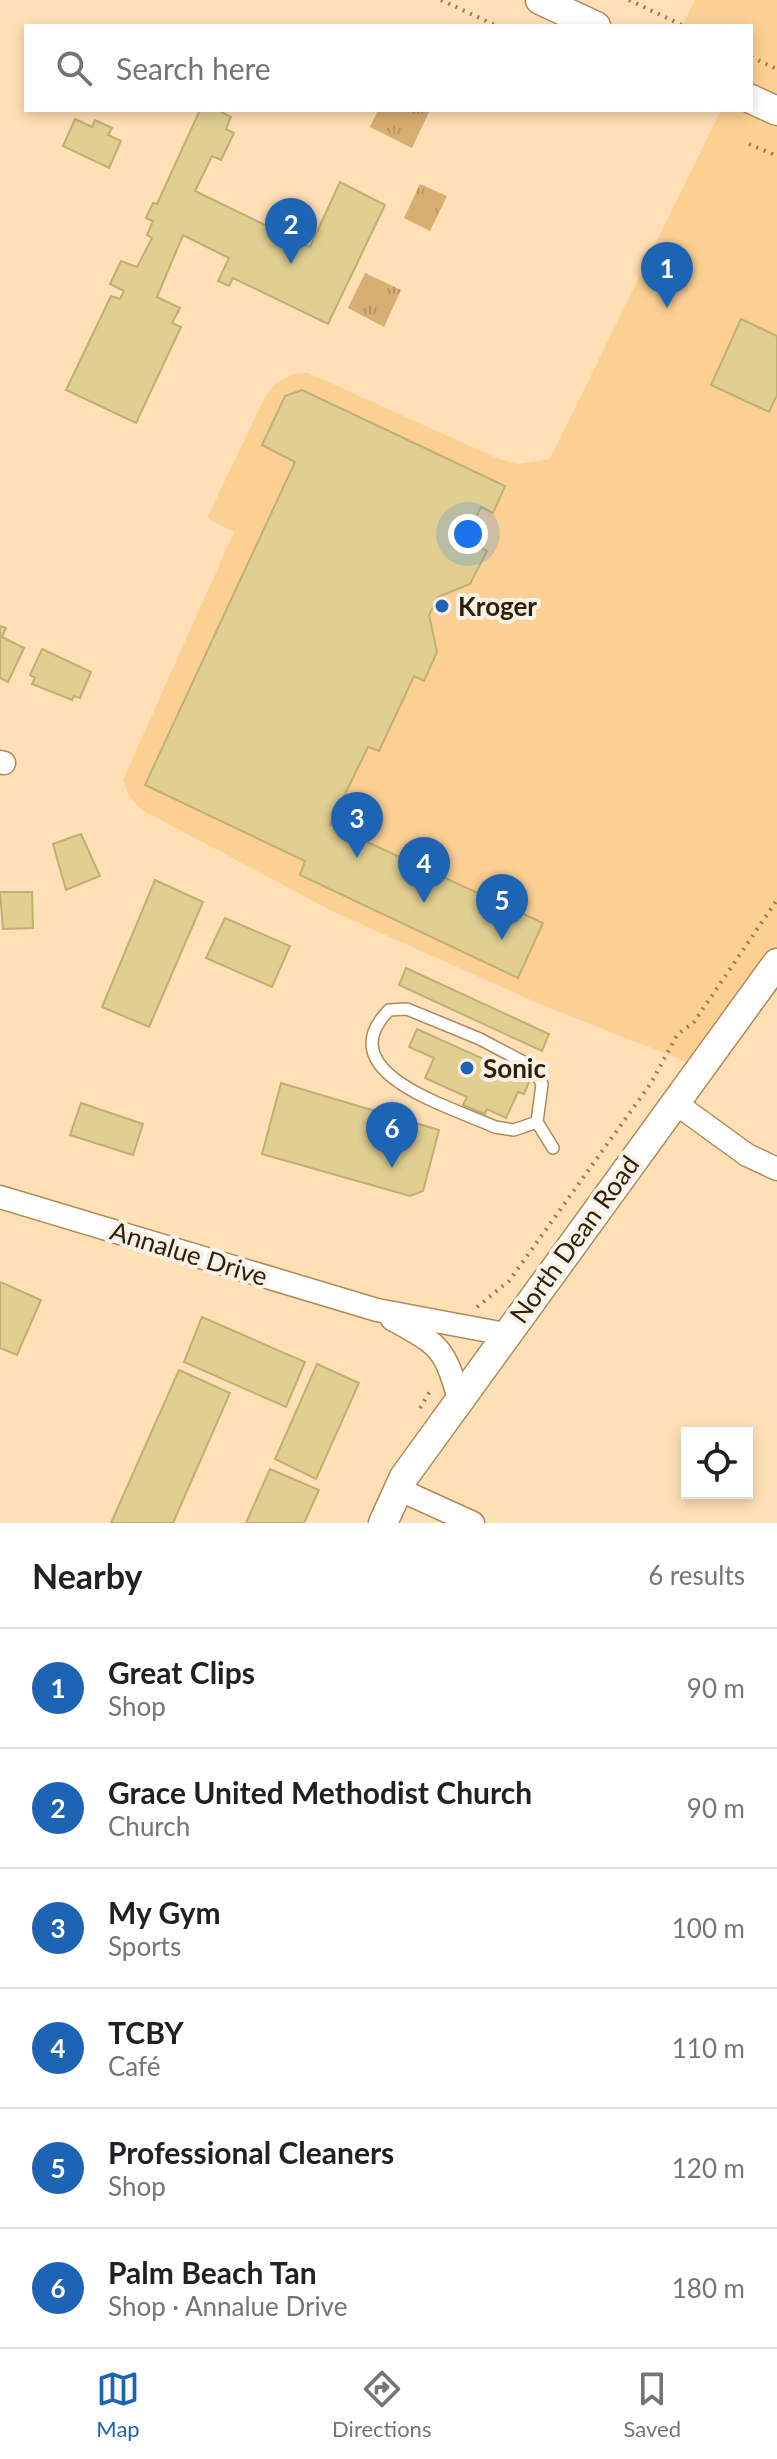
<!DOCTYPE html>
<html lang="en">
<head>
<meta charset="utf-8">
<style>
  :root { --surface:#fff; --page:#f6f6f6; --text:#202124; --muted:#757577; --line:#e0e0e0; --accent:#1e64b4 }
  body { margin:0; font-family:Lato,sans-serif; background:var(--page); color:var(--text) }
  .controls { position:absolute; right:24px; bottom:24px; display:grid; overflow:hidden; border-radius:0px; box-shadow:0 4px 12px #0003 }
  .controls button { width:72px; height:72px; display:grid; place-items:center; padding:0; border:0; border-bottom:2px solid var(--line); background:var(--surface); color:var(--text); font:40px sans-serif }
  .you { position:absolute; left:468px; top:534px; width:28px; height:28px; margin:-20px; border:6px solid #fff; border-radius:50%; background:#1a73e8; box-shadow:0 0 0 12px #1a73e833 }
  .badge { display:grid; place-items:center; width:52px; height:52px; border-radius:50%; background:var(--accent); color:#fff; font-size:26px; font-weight:700 }
  .pin { position:absolute; translate:-50% -66px; filter:drop-shadow(0 2px 4px #0008) }
  .pin::after { content:''; position:absolute; top:42px; width:28px; height:24px; background:inherit; clip-path:polygon(0 0,100% 0,50% 100%) }
  .list { margin:0; padding:0; list-style:none }
  h2 { display:flex; justify-content:space-between; align-items:center; height:104px; margin:0; padding:0 32px; font-size:34px }
  h2 small { font-size:26px; font-weight:400; color:var(--muted) }
  .list li { display:grid; grid-template-columns:52px 1fr auto; gap:24px; align-items:center; box-sizing:border-box; height:120px; padding:0 32px; border-top:2px solid var(--line) }
  .list b { display:block; font-size:30px; white-space:nowrap }
  .list p { margin:0; font-size:26px; white-space:nowrap; color:var(--muted) }
  .list em { font-size:26px; font-style:normal; color:var(--muted) }
  .icon { flex:none; width:44px; height:44px; fill:none; stroke:currentColor; stroke-width:2; stroke-linecap:round; stroke-linejoin:round }
  .map { position:relative; flex:none; width:777px; height:1523px; overflow:hidden }
  .search { position:absolute; background:var(--surface); box-shadow:0 4px 12px #0003; left:24px; right:24px; top:24px; height:88px; display:flex; align-items:center; gap:20px; box-sizing:border-box; padding:0 28px; border-radius:0px; color:var(--muted); font-size:30px }
  .sheet { height:824px; background:var(--surface) }
  nav { display:flex; justify-content:space-around; align-items:center; box-sizing:border-box; height:112px; border-top:2px solid var(--line); background:var(--surface); font-size:22px; color:var(--muted) }
  nav a { display:grid; justify-items:center; gap:4px }
  nav .on { color:var(--accent) }
  .map>svg:first-child { display:block }
  .built { fill:#fcd093 }
  .grass { fill:url(#grass-tufts) }
  .building { fill:#e0cf91; stroke:#c0af73; stroke-width:2 }
  .lines { fill:none; stroke-linecap:round; stroke-linejoin:round }
  .service-casing { stroke:#af8a56; stroke-width:14 }
  .minor-casing { stroke:#af8a56; stroke-width:25 }
  .tertiary-casing { stroke:#af8a56; stroke-width:31 }
  .path { stroke:#937d5d; stroke-width:4; stroke-dasharray:2 6; stroke-linecap:butt }
  .service { stroke:#fff; stroke-width:11 }
  .minor { stroke:#fff; stroke-width:22 }
  .tertiary { stroke:#fff; stroke-width:28 }
  .poi-dot { fill:#1e64b4; stroke:#f9f1e6; stroke-width:3 }
  .labels { text-anchor:middle; dominant-baseline:central; stroke-width:8; stroke-linejoin:round; paint-order:stroke }
  .poi-label { font-size:26px; font-weight:bold; fill:#2d1f09; stroke:#f9f1e6; text-anchor:start }
  .street-label { font-size:26px; fill:#2d1f09; stroke:#f9f1e6 }
</style>
</head>
<body>
<div class="map">
<svg width="777" height="1523" viewBox="0 0 777 1523">
  <defs>
    <pattern id="grass-tufts" width="24" height="20" patternUnits="userSpaceOnUse" patternTransform="scale(2)"><rect width="24" height="20" fill="#d7ad72"/><path d="M3 7l-1-3M5 7V3M7 7l1-3M15 17l-1-3M17 17v-4M19 17l1-3" fill="none" stroke="#b99461"/></pattern>
  </defs>
  <rect width="100%" height="100%" fill="#ffdfb5"/>
  <path class="built" d="M695,0H777V958L700,1067L544,1006L332,911L142,810L129,796L123,780L234,532L207,518L265,397L275,384L293,374L308,373L499,459L517,464L550,459L721,110H751V26H682Z"/>
  <path class="grass" d="M378,110H430L412,148L370,127Z
    M420,184L447,196L430,231L404,218Z
    M365,273L401,290L384,327L348,308Z"/>
  <path class="building" d="M200,110H218L231,117L226,129L234,133L221,160L212,156L195,191L310,247L340,182L385,205L328,324L233,278L229,286L218,281L229,258L183,235L157,297L180,308L172,323L181,327L136,423L66,390L111,296L120,299L124,291L110,284L121,261L137,267L152,238L147,235L153,221L146,218L153,203L157,204Z
    M75,119L92,127L95,120L112,128L108,135L121,141L109,168L63,146Z
    M741,319L777,336V395L769,412L711,385Z
    M302,390L505,486L493,513L481,507L465,540L487,551L470,584L438,597L429,615L437,652L424,681L414,676L379,751L368,747L330,825L543,923L518,978L300,875L305,861L145,785L295,462L262,445L285,396Z
    M0,626L6,628L2,637L24,648L8,682L0,678Z
    M42,649L91,672L80,698L74,696L72,700L32,684L35,678L30,675Z
    M81,834L100,876L66,890L53,844Z
    M155,880L203,902L149,1027L102,1007Z
    M0,892H32L33,928L3,929Z
    M225,918L290,946L272,987L206,958Z
    M406,968L549,1034L542,1051L399,985Z
    M417,1029L530,1080L524,1094L518,1092L506,1118L487,1109L485,1114L463,1105L467,1097L425,1078L434,1058L409,1047Z
    M281,1083L439,1130L423,1191L410,1196L262,1154Z
    M81,1103L143,1124L133,1155L70,1135Z
    M0,1282L41,1300L17,1355L0,1348Z
    M202,1317L305,1362L286,1407L184,1362Z
    M317,1364L359,1383L316,1479L275,1459Z
    M179,1370L230,1393L173,1523H111Z
    M270,1469L319,1490L304,1523H246Z"/>
  <g class="lines">
    <g class="service-casing">
      <path id="service" d="M537,1122L514,1130L495,1127C452,1107 327,1073 389,1010L407,1009L480,1039L533,1067L542,1084L537,1122L553,1148"/>
    </g>
    <g class="minor-casing">
      <path id="minor" d="M0,762L4,763
        M674,1102L747,1155L777,1169
        M0,1197L377,1310L505,1334
        M392,1319C439,1345 444,1346 459,1399
        M398,1489L473,1523"/>
    </g>
    <g class="tertiary-casing">
      <path id="tertiary" d="M540,0L596,26
        M751,99L777,111
        M383,1523L404,1477L777,963"/>
    </g>
    <path class="path" d="M441,0L497,26
      M629,0L684,26
      M751,57L777,69
      M749,144L777,156
      M477,1307L509,1281L651,1083L677,1035L694,1022L777,900
      M420,1408L432,1388"/>
    <use href="#service" class="service"/>
    <use href="#minor" class="minor"/>
    <use href="#tertiary" class="tertiary"/>
  </g>
  <g class="poi-dot">
    <circle cx="442" cy="606" r="8"/>
    <circle cx="467" cy="1068" r="8"/>
  </g>
  <g class="labels">
    <g class="poi-label">
      <text x="458" y="606">Kroger</text>
      <text x="483" y="1068">Sonic</text>
    </g>
    <g class="street-label">
      <text transform="translate(574 1239) rotate(-54)">North Dean Road</text>
      <text transform="translate(189 1253) rotate(17)">Annalue Drive</text>
    </g>
  </g>
</svg>
<div class="controls">
<button><svg class="icon" aria-label="locate" viewBox="0 0 24 24"><circle cx="12" cy="12" r="6"/><path d="M12 2v4M12 18v4M2 12h4M18 12h4"/></svg></button>
</div>
<div class="you"></div>
<div class="pin badge" style="left:667px;top:308px">1</div>
<div class="pin badge" style="left:291px;top:264px">2</div>
<div class="pin badge" style="left:357px;top:858px">3</div>
<div class="pin badge" style="left:424px;top:903px">4</div>
<div class="pin badge" style="left:502px;top:940px">5</div>
<div class="pin badge" style="left:392px;top:1168px">6</div>
<div class="search"><svg class="icon" aria-label="search" viewBox="0 0 24 24"><circle cx="10" cy="10" r="6"/><path d="M15 15l6 6"/></svg>Search here</div>
</div>
<section class="sheet">
<h2>Nearby<small>6 results</small></h2>
<ul class="list">
<li><span class="badge">1</span><div><b>Great Clips</b><p>Shop</p></div><em>90 m</em></li>
<li><span class="badge">2</span><div><b>Grace United Methodist Church</b><p>Church</p></div><em>90 m</em></li>
<li><span class="badge">3</span><div><b>My Gym</b><p>Sports</p></div><em>100 m</em></li>
<li><span class="badge">4</span><div><b>TCBY</b><p>Café</p></div><em>110 m</em></li>
<li><span class="badge">5</span><div><b>Professional Cleaners</b><p>Shop</p></div><em>120 m</em></li>
<li><span class="badge">6</span><div><b>Palm Beach Tan</b><p>Shop · Annalue Drive</p></div><em>180 m</em></li>
</ul>
</section>
<nav>
<a class="on"><svg class="icon" aria-label="map" viewBox="0 0 24 24"><path d="M3 6l6-2 6 2 6-2v14l-6 2-6-2-6 2zM9 4v14M15 6v14"/></svg>Map</a>
<a><svg class="icon" aria-label="directions" viewBox="0 0 24 24"><path d="M12 3l9 9-9 9-9-9zM9 14v-3h6M13 9l2 2-2 2"/></svg>Directions</a>
<a><svg class="icon" aria-label="saved" viewBox="0 0 24 24"><path d="M7 4h10v16l-5-4-5 4z"/></svg>Saved</a>
</nav>
</body>
</html>
